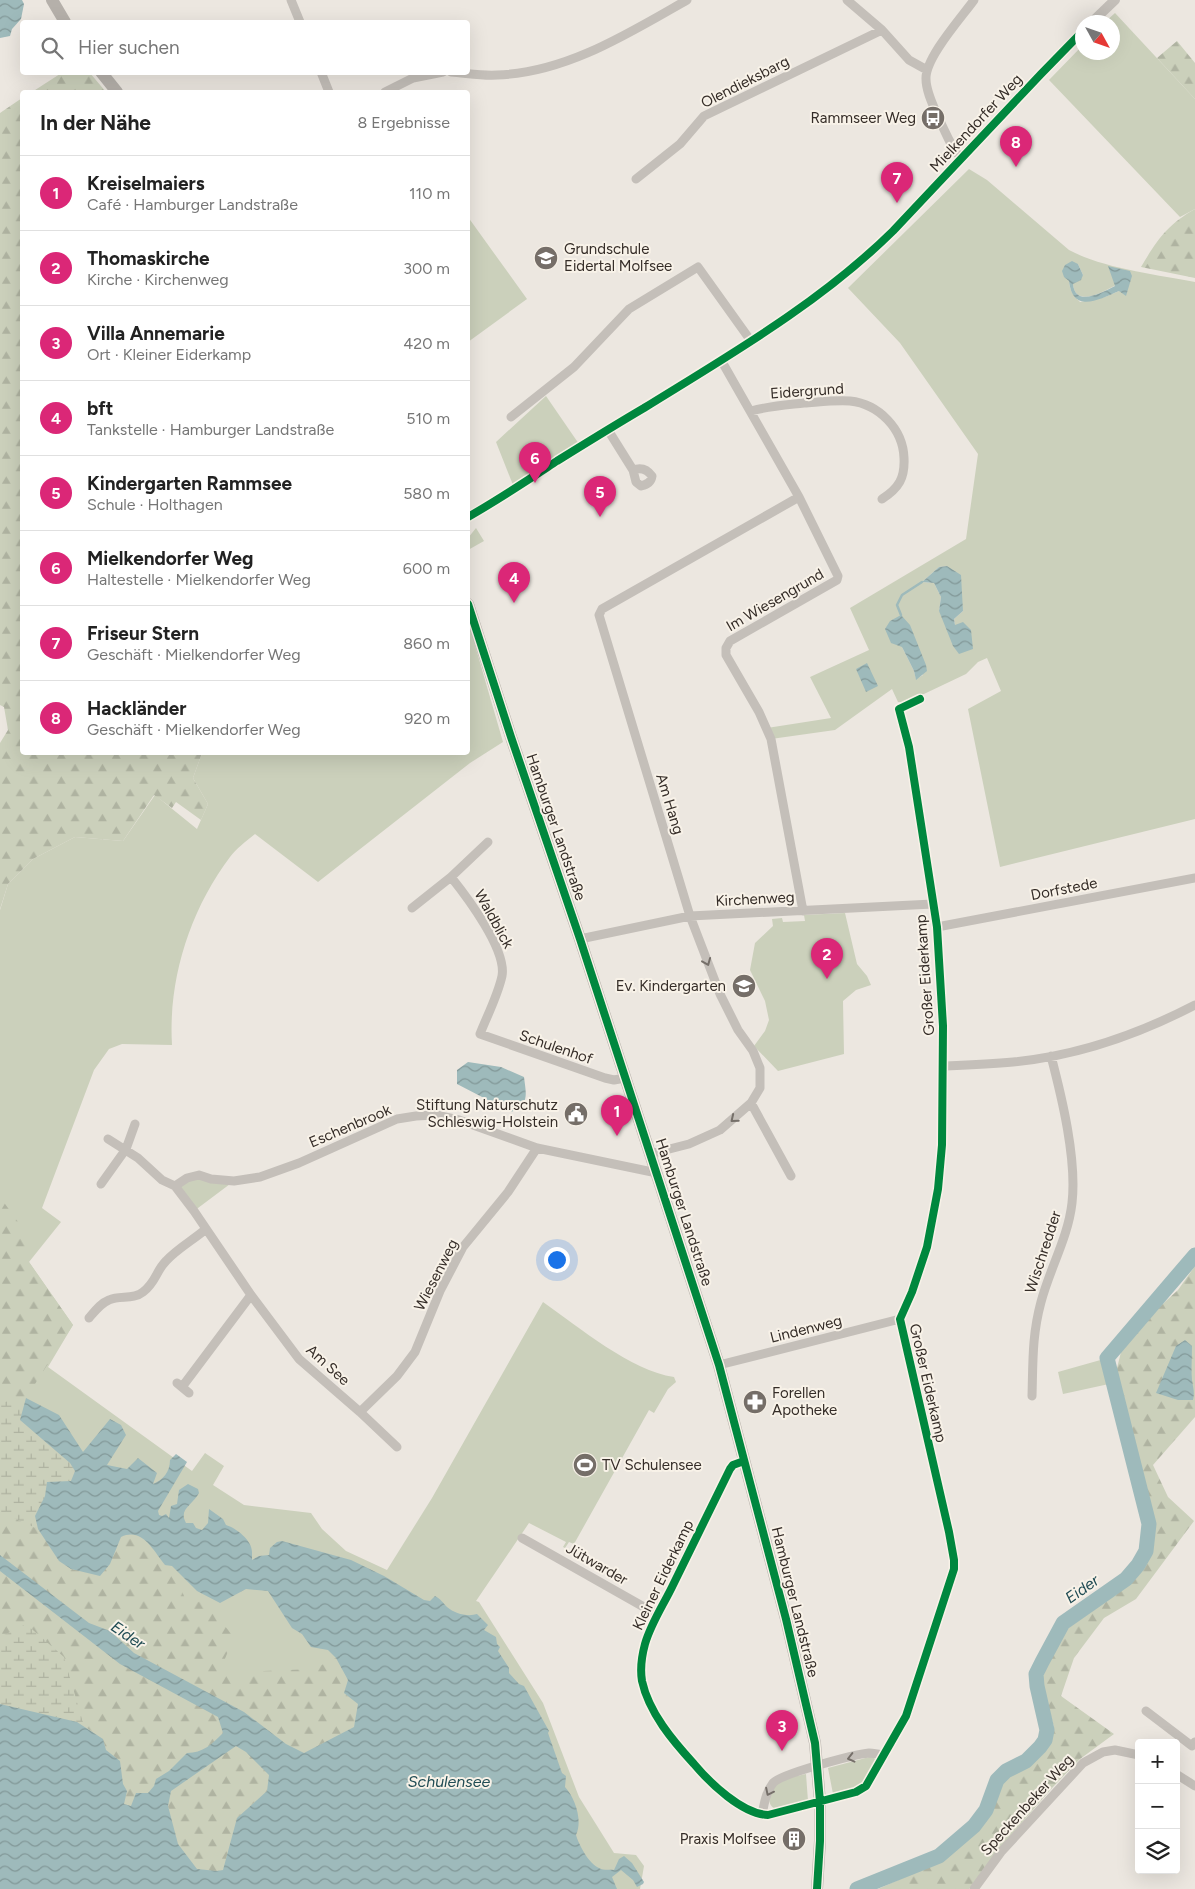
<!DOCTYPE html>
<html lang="de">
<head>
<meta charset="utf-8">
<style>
  :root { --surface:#fff; --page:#f6f6f6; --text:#222; --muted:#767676; --line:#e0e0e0; --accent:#db2777 }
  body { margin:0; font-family:Figtree,sans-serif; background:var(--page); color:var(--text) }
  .controls { position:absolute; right:15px; bottom:15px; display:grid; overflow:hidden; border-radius:5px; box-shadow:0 5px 20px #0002 }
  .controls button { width:45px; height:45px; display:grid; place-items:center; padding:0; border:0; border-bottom:1px solid var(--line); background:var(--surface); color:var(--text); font:25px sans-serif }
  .compass { position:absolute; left:1075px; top:15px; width:45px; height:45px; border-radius:50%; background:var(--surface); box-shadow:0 5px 20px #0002; rotate:130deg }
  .you { position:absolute; left:556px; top:1259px; width:18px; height:18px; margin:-12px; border:4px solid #fff; border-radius:50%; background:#1a73e8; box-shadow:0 0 0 8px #1a73e833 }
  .badge { display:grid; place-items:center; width:32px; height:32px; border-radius:50%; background:var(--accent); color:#fff; font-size:16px; font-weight:700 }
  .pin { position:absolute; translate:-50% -41px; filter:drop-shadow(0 1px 2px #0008) }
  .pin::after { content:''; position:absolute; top:26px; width:18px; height:15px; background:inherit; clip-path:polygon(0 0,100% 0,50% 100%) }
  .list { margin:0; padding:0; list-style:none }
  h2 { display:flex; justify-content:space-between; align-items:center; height:65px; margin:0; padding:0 20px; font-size:21px }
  h2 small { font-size:16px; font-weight:400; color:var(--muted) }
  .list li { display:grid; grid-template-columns:32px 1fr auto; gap:15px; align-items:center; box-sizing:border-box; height:75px; padding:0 20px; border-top:1px solid var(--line) }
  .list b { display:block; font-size:19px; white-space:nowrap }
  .list p { margin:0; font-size:16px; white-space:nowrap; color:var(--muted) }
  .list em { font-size:16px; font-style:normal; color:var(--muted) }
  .icon { flex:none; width:28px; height:28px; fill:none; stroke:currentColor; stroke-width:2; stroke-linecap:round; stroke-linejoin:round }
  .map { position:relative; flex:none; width:1195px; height:1889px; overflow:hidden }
  .search { position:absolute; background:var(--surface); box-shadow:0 5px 20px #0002; left:20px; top:20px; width:450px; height:55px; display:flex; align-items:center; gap:12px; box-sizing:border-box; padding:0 18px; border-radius:5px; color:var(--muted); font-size:19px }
  .panel { position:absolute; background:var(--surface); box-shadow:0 5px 20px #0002; left:20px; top:90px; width:450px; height:665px; border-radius:5px }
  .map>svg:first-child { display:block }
  .green { fill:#cbd0bb; fill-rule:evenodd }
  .forest { fill:url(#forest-firs) }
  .wetland { fill:url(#wetland-marsh) }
  .water { fill:url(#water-waves); fill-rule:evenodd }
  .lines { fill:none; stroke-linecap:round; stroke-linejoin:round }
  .stream { stroke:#9ebabb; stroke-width:2.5 }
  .river { stroke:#9ebabb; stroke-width:15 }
  .minor { stroke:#c4bfb9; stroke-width:9 }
  .tertiary { stroke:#c4bfb9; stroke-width:10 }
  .secondary { stroke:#b5b0aa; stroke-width:12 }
  .cycleway-casing { stroke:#f8f2e8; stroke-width:11 }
  .cycleway { stroke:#00873e; stroke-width:8 }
  .oneway { stroke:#756f69 }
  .labels { text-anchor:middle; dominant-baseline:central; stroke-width:4; stroke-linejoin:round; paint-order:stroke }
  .street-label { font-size:15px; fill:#352d28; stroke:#f8f2e8 }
  .poi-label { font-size:15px; fill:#352d28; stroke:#f8f2e8; text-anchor:end }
  .water-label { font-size:16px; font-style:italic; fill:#204c54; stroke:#f8f2e8 }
</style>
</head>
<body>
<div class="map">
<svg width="1195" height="1889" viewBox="0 0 1195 1889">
  <defs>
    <pattern id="forest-firs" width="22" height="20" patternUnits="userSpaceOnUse" patternTransform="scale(1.25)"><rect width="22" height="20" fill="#cbd0bb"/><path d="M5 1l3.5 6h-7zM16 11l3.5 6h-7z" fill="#afb3a1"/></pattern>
    <pattern id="wetland-marsh" width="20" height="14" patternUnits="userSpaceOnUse" patternTransform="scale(1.25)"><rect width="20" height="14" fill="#cbd0bb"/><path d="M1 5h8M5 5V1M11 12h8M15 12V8" fill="none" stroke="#afb3a1"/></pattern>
    <pattern id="water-waves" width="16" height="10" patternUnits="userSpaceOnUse" patternTransform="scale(1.25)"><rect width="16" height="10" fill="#9ebabb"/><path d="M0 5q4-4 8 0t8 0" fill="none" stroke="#829898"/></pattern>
  </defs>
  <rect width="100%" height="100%" fill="#ece7e0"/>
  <path class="green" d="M1115,13L1195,99V209L1180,217L1049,80L1082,46V52H1112V22H1105Z
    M969,169L987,180L1069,250C1102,268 1158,275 1195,282V819L1000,867L968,709L1001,691L987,658L978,662L966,674L905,703L898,702L892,689L835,730L771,739L767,728L831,718L810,677L869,650L850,608L966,539L978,454L900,343L848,288ZM1078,264L1083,275L1073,284C1075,308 1103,292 1116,285L1109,266L1119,291L1105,297L1080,302C1065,286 1068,282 1078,264ZM947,566L963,611L954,619L955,625L939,611L941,597L934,583L922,582L939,567ZM902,647L923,675L916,679L914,671Z
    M468,217L527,299L468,342Z
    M546,396L579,444L513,485L496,442Z
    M476,528L484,541L468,550V538Z
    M468,621L503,742L470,763L318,882L255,834C246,841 236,849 230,857C190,910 168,979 172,1045L122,1044L109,1049L94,1070L42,1208L61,1222L29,1262L73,1325L48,1367L192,1471L205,1453L224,1466L213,1485L244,1505L311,1513L322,1529L346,1551L387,1570L432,1498L543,1302C579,1327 631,1371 674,1377L676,1382L668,1389L654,1413L649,1410L574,1544L569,1542L565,1548L563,1547L566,1542L529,1523L476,1601L479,1602L543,1703L579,1797L614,1853L636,1855L644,1866L640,1889H0V910L8,884L33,859L75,837L123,841L155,795L197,829L208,804L193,778L202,753L468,752Z
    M845,913L857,964L867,976L871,985L856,990L843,1001L844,1054L778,1071L754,1046L765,1031L769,1020L765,1001L750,970L755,943L773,926L772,919L782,918L783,922L805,921L804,915Z
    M187,1178L234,1181L194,1211L175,1186Z
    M1104,1359L1109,1384L1063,1394L1058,1372Z
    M873,1756L877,1763C863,1788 860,1788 833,1794L828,1768Z
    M806,1774L808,1801L777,1809C763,1806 771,1787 779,1782C787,1777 798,1776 806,1774Z"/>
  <path class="forest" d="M1177,41L1195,63V99L1157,58Z
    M63,72L90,73L106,92H32Z
    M22,98V752L202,753L193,778L208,804L201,820L176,802L172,808L154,795L123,841L75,837L33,859L8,884L0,909V743L8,730L4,707L0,705V113Z
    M1195,209V278L1141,267C1157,240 1167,225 1195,209Z
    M0,1197L21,1226L29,1262L73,1325L26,1398L13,1402H0Z
    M1195,1266V1417L1153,1465L1168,1497L1194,1521L1136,1599L1104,1618L1074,1658L1061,1696L1114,1734L1080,1759L1053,1787L999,1849L969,1889H878L941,1861L989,1816L1000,1783L1010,1776L1030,1766L1044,1753L1054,1727L1041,1681L1054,1649L1067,1629L1127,1586L1143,1569L1151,1554L1154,1523L1151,1506L1116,1372L1121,1352L1155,1311L1178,1290Z
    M0,1512L38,1529L59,1561L71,1569L99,1576L110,1564L121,1537C142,1528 153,1550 165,1564L172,1566L188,1606L203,1600L234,1637L224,1661L233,1680L264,1671L313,1669L336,1658L348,1680L344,1693L358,1704L354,1727L304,1753L269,1775L267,1791L237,1818L223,1870L217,1871L197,1869L178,1844L168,1806L148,1793L131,1806L124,1804L127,1791L123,1784L120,1761L106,1750L103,1739L84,1726L63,1657L26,1625L0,1637Z"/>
  <path class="wetland" d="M26,1398L20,1420L70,1463L75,1471L71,1481L47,1482L45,1496L35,1516L38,1529L0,1512V1402H13Z
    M26,1624L64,1657L84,1726L77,1722L0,1704V1637Z"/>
  <path class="water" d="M0,0H22L24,4L21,19L12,29L10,36L0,38Z
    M1072,261L1078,264L1083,275L1081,280L1073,284C1075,308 1103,292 1115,286L1108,266L1130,271L1132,276L1126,296L1119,291C1098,300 1073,314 1069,281L1064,277L1062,271L1065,265Z
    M947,566L961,575L963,611L954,619L955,625L963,622L971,630L973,649L959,654L953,646L939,611L941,597L934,583L922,582L939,567Z
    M901,615L910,625L926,665L927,671L916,680L914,671L902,647L891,643L885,629L890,621Z
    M867,663L878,686L866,692L856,669Z
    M468,1062L501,1067L524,1077C526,1094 530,1104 511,1112L457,1084V1070Z
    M1185,1340L1192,1346C1192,1357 1191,1369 1192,1380C1193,1388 1195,1392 1193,1400H1178L1156,1393L1176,1346Z
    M26,1398L59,1415L83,1452L110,1419L121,1425L126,1435L107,1465L127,1469L138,1458L157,1473L153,1484C163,1480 170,1472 170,1460L176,1454L187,1462L158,1511L159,1515L162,1516L166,1514L169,1518L171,1506L177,1504L179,1490L188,1484L198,1489L199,1493C193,1505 178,1509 186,1523H193L196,1528L202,1530L208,1523L209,1509L223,1519L226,1525C236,1528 252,1540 252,1552C252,1554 252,1557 252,1560L259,1556L269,1555L270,1548L277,1542L282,1541L351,1560L384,1576L424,1600L430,1601L435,1596C441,1599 443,1603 447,1607C455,1614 468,1617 477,1614L488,1625L484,1630L496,1637L497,1644L500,1647L498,1651L509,1668V1673L519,1684L524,1686L549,1731L548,1733L562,1773L566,1776L565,1787C575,1798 583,1820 576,1835C579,1845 589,1864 599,1868C604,1871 611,1869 614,1870L619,1859L624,1856L632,1863L644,1882L643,1884L637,1887L633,1880L621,1870L612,1877L617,1889H0V1704L77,1722L103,1739L106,1750L120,1761L123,1784L127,1791L124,1804L131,1806L136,1793H148L154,1786L156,1779L169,1771L187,1753C203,1753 212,1744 223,1733L218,1717L120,1664L0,1571V1555L89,1623L110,1631L134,1653L244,1712L286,1744L304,1753L354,1727L358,1704L344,1693L348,1680L336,1658L328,1650L311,1647L302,1634L292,1628L268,1591L246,1589L220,1603L197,1591L172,1566L165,1565C153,1550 142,1527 121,1537L110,1564L100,1576L71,1569L59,1561L38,1529L35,1516L45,1496L47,1482L71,1481L75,1471L70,1463L20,1420ZM236,1746L246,1752L269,1775L267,1791L237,1818L223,1870L217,1871L197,1869L178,1844L168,1806L171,1791Z"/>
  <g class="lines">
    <path class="stream" d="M901,615L897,605L902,595L922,582"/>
    <path class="river" d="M857,1889L939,1856L974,1826L986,1810L997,1780L1006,1771L1026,1761L1040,1747L1045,1740L1047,1730L1037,1686L1036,1674L1042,1662L1063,1623L1126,1579L1138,1565L1146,1551L1149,1524L1107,1358L1195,1255"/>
    <path class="minor" d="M291,0L300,22
      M847,0L882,30L909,60L927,70
      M321,72L329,92
      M451,72C466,73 482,76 497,75C566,73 629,33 687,0
      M385,92L413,78L443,72
      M962,159C951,148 946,133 939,119C934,107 926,92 926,79C925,58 961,18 974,0
      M636,179L680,144L704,116L882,30
      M721,360L799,497L838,576L837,580L730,641L726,648V655L759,712L771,739L803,911
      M751,411C769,406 786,405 804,403C819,402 835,400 850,401C879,404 903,429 904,458C905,478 899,488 882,499
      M511,417L574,367L629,309L698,267L751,341
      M608,430L633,470L636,482L641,486C648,484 651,482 652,476C647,469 641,467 633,470
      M451,877C467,897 507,950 502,976C498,995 487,1016 480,1034L605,1078L614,1080L625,1078
      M412,908L451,877L488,842
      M937,927L1195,878
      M580,939L690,916L933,904
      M943,1066C966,1065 990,1064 1013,1062C1076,1056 1139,1034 1195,1005
      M751,1103L791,1176
      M108,1139L138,1158L162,1180L175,1186L194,1211L251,1295L299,1359L360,1412L397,1447
      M650,1154L689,1144L720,1130L751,1103L760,1088V1068L753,1051L738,1030L720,994L690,916L599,615L602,609L799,497
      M101,1184L126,1149L135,1124
      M175,1186L187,1178L199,1175L211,1179L234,1181L260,1177L299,1163L397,1119L416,1116L436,1115L459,1120L537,1148L657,1173
      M89,1318C95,1311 101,1303 109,1300C120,1295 133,1300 143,1292C156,1282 156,1271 166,1261C177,1249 193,1240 206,1229
      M719,1365L900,1319
      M177,1383L189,1393
      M182,1387L251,1295
      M1032,1396C1033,1362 1032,1335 1041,1302C1050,1268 1068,1238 1072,1203C1077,1160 1062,1098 1051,1056
      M360,1412L397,1376L415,1352L440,1291L463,1247L508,1192L537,1148
      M744,1461L733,1465L730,1469C711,1507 692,1546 673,1585C664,1604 651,1623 645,1644C642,1655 640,1669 642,1681C649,1713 673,1741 694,1764C710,1783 742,1814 768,1815L856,1792L866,1786L906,1716L954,1569V1560L949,1532L900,1319L912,1292L927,1247L938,1189L942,1145L943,1026L937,927L909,747L899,709L920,699
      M522,1538L658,1615
      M1146,1711L1192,1746L1195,1742
      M1176,1774L1195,1786
      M762,1815C764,1804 766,1792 773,1783C780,1774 856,1754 869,1753C874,1753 880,1755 885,1755
      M974,1889L1001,1852L1083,1763L1103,1752L1115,1750L1139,1755"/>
    <path class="tertiary" d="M1092,22L1115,0
      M468,517C498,500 528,480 557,461C586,443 615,425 644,408C731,354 820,303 893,231L1041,74L1082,32"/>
    <path class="secondary" d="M52,0L65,22
      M101,72L117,92
      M468,604L511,737L580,939L719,1365L786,1619L815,1743L820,1802V1841L817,1889"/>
    <g class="cycleway-casing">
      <path id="cycleway" d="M468,517C498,500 528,480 557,461C586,443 615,425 644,408C731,354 820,303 893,231L1041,74L1082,32
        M468,604L511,737L580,939L719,1365L786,1619L815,1743L820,1802V1841L817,1889
        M744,1461L733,1465L730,1469C711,1507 692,1546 673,1585C664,1604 651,1623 645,1644C642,1655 640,1669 642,1681C649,1713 673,1741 694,1764C710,1783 742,1814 768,1815L856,1792L866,1786L906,1716L954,1569V1560L949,1532L900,1319L912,1292L927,1247L938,1189L942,1145L943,1026L937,927L909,747L899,709L920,699"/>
    </g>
    <use href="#cycleway" class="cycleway"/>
  </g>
  <defs><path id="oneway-chevron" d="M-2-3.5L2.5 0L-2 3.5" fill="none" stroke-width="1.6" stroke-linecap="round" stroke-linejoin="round" transform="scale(1.25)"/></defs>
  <g class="oneway">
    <use href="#oneway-chevron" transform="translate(707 962) rotate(68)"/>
    <use href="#oneway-chevron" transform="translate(734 1119) rotate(141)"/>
    <use href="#oneway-chevron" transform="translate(851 1758) rotate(166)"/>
    <use href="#oneway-chevron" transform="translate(769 1792) rotate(116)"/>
  </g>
  <defs>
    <g id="bus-disc" transform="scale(1.25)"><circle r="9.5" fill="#756e68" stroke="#f8f2e8"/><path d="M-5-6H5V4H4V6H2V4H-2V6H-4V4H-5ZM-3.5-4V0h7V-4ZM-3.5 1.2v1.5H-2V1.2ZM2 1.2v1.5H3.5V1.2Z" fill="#fff"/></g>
    <g id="school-disc" transform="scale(1.25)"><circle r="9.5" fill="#756e68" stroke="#f8f2e8"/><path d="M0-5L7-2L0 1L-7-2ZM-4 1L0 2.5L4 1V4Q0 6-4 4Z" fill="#fff"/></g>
    <g id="civic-disc" transform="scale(1.25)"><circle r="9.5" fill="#756e68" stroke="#f8f2e8"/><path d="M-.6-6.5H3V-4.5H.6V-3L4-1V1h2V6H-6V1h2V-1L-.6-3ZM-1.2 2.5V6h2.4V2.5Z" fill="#fff"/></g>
    <g id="pharmacy-disc" transform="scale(1.25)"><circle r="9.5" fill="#756e68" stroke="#f8f2e8"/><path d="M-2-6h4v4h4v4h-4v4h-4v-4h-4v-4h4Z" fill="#fff"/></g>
    <g id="stadium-disc" transform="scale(1.25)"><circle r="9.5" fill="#756e68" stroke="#f8f2e8"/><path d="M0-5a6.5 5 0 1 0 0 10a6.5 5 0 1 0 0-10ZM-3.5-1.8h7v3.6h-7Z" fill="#fff"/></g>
    <g id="building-disc" transform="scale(1.25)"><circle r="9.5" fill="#756e68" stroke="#f8f2e8"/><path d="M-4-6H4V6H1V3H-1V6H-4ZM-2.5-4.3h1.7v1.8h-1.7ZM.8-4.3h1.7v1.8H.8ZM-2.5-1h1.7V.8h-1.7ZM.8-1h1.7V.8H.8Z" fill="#fff"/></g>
  </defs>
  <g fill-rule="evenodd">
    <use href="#bus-disc" x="933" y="118"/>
    <use href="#school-disc" x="546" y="258"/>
    <use href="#school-disc" x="744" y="986"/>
    <use href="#civic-disc" x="576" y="1114"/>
    <use href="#pharmacy-disc" x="755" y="1402"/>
    <use href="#stadium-disc" x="585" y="1465"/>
    <use href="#building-disc" x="794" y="1839"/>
  </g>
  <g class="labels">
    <g class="street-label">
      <text transform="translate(745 82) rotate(-27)">Olendieksbarg</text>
      <text transform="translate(976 123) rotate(-47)">Mielkendorfer Weg</text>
      <text transform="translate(807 391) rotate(-4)">Eidergrund</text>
      <text transform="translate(775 600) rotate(-30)">Im Wiesengrund</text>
      <text transform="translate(670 804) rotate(73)">Am Hang</text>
      <text transform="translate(556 827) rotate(71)">Hamburger Landstraße</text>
      <text transform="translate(1064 889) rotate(-11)">Dorfstede</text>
      <text transform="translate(755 899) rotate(-3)">Kirchenweg</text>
      <text transform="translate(494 919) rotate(61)">Waldblick</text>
      <text transform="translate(925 975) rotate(-94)">Großer Eiderkamp</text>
      <text transform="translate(556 1047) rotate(19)">Schulenhof</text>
      <text transform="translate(350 1126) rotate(-23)">Eschenbrook</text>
      <text transform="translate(684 1212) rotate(72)">Hamburger Landstraße</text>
      <text transform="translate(1043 1252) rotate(-72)">Wischredder</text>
      <text transform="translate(436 1275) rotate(-63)">Wiesenweg</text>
      <text transform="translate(806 1329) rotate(-14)">Lindenweg</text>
      <text transform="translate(328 1365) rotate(42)">Am See</text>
      <text transform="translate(928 1383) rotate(77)">Großer Eiderkamp</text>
      <text transform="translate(597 1564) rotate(30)">Jütwarder</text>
      <text transform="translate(663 1575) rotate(-64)">Kleiner Eiderkamp</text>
      <text transform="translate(795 1602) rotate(76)">Hamburger Landstraße</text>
      <text transform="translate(1027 1805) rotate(-48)">Speckenbeker Weg</text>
    </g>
    <g class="poi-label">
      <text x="916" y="118">Rammseer Weg</text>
      <text x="564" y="249" text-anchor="start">Grundschule<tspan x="564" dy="17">Eidertal Molfsee</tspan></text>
      <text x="726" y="986">Ev. Kindergarten</text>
      <text x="558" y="1105">Stiftung Naturschutz<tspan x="558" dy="17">Schleswig-Holstein</tspan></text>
      <text x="772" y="1393" text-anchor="start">Forellen<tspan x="772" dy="17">Apotheke</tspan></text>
      <text x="602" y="1465" text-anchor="start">TV Schulensee</text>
      <text x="776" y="1839">Praxis Molfsee</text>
    </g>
    <g class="water-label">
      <text transform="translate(1082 1589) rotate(-35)">Eider</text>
      <text transform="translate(128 1635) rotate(34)">Eider</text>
      <text x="449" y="1781">Schulensee</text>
    </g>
  </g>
</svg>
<div class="controls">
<button>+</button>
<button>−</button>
<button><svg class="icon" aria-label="layers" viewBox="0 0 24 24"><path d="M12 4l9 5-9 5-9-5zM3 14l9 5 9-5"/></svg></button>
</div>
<svg class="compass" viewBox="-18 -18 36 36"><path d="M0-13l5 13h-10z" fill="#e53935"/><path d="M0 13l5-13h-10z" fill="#767676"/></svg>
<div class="you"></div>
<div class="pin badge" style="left:617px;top:1136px">1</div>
<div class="pin badge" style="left:827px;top:979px">2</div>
<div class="pin badge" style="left:782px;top:1751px">3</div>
<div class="pin badge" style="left:514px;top:603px">4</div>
<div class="pin badge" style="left:600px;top:517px">5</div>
<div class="pin badge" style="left:535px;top:483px">6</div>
<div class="pin badge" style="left:897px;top:203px">7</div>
<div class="pin badge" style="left:1016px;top:167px">8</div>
<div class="search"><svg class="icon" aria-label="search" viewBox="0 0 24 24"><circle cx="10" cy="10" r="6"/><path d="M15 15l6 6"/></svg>Hier suchen</div>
<section class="panel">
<h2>In der Nähe<small>8 Ergebnisse</small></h2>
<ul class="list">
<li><span class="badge">1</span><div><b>Kreiselmaiers</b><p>Café · Hamburger Landstraße</p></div><em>110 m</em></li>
<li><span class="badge">2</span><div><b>Thomaskirche</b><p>Kirche · Kirchenweg</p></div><em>300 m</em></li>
<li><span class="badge">3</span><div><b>Villa Annemarie</b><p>Ort · Kleiner Eiderkamp</p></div><em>420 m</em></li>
<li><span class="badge">4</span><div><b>bft</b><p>Tankstelle · Hamburger Landstraße</p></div><em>510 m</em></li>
<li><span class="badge">5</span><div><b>Kindergarten Rammsee</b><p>Schule · Holthagen</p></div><em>580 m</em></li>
<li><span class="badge">6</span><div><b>Mielkendorfer Weg</b><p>Haltestelle · Mielkendorfer Weg</p></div><em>600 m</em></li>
<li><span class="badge">7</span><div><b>Friseur Stern</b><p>Geschäft · Mielkendorfer Weg</p></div><em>860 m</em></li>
<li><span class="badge">8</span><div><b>Hackländer</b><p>Geschäft · Mielkendorfer Weg</p></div><em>920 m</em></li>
</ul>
</section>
</div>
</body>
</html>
